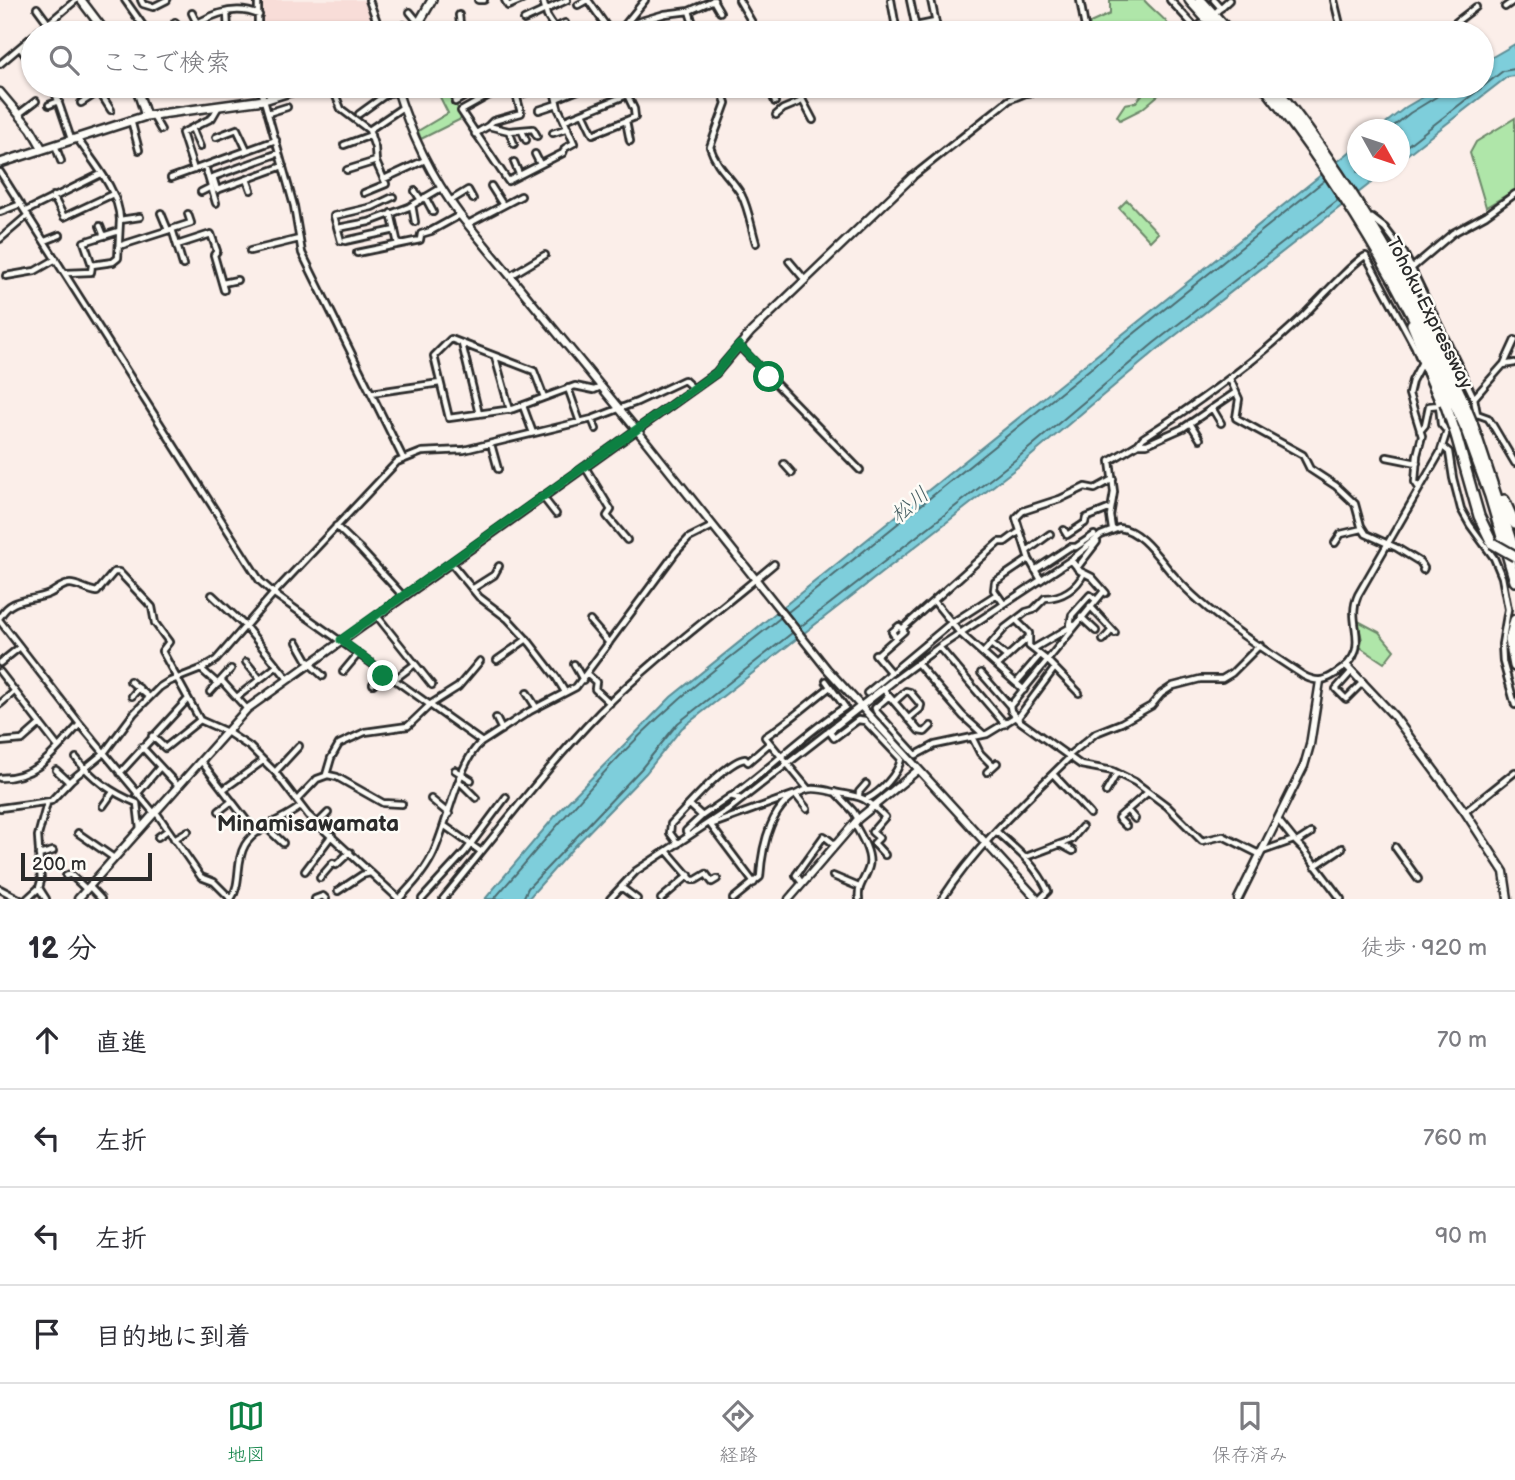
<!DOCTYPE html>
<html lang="ja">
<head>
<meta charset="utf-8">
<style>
  :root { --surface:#fff; --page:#f2f2f3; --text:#2b2b33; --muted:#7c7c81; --line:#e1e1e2; --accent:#0b8043 }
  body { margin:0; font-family:"Balsamiq Sans","Klee One",sans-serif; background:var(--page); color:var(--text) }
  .compass { position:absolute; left:1347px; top:119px; width:63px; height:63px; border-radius:50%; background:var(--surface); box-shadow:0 2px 5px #0004; rotate:130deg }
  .scale { position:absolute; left:21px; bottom:18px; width:131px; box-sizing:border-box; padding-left:7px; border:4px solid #2b2b2b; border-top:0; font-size:19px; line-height:24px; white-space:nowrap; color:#2b2b2b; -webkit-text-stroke:5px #fdfcf7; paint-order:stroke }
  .stop { position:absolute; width:21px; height:21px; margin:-16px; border:5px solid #0b8043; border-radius:50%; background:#fff }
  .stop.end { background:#0b8043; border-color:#fff; box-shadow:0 2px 7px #0008 }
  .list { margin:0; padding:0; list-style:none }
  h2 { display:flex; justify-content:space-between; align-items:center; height:91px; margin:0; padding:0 28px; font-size:30px }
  h2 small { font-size:23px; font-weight:400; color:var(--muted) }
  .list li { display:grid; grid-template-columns:46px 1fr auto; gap:21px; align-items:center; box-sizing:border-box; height:98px; padding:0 28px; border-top:2px solid var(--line) }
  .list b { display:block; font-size:26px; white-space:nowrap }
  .list em { font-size:23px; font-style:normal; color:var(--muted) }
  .icon { flex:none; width:38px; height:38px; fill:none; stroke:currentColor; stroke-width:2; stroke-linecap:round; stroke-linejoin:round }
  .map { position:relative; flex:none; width:1515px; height:899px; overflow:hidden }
  .search { position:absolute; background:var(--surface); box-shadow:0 2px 5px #0004; left:21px; right:21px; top:21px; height:77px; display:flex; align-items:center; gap:18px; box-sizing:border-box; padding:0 24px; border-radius:38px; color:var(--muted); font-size:26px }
  .sheet { height:483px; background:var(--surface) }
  nav { display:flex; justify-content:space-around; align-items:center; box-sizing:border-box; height:98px; border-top:2px solid var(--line); background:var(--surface); font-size:19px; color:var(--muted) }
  nav a { display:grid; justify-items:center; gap:4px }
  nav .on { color:var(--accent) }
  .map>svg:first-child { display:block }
  .built { fill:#f8ddd8 }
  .green { fill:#afe6a9; stroke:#6d886a; stroke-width:2 }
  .water { fill:#7ecedb; stroke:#5d8d95; stroke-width:2 }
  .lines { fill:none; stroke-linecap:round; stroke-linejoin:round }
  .shore { stroke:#4c6c71; stroke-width:2 }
  .minor-casing { stroke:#2b2b2b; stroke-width:10 }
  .tertiary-casing { stroke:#2b2b2b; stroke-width:11 }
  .secondary-casing { stroke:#2b2b2b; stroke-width:12 }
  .motorway-casing { stroke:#2b2b2b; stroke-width:14 }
  .minor { stroke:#fdfcf7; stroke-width:4.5 }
  .tertiary { stroke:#fdfcf7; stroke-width:6 }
  .secondary { stroke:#fdfcf7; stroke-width:7 }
  .motorway { stroke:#fdfcf7; stroke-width:9 }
  .motorway-bridge-casing { stroke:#2b2b2b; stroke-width:14; stroke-linecap:butt }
  .motorway-bridge { stroke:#fdfcf7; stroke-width:9 }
  .route { stroke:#0b8043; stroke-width:9 }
  .labels { text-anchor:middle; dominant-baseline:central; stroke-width:5; stroke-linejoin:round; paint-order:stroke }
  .street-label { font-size:19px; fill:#2b2b2b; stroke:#fdfcf7 }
  .water-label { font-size:21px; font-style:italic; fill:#445c60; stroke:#fdfcf7 }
  .quarter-label { font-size:23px; font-weight:bold; fill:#2b2b2b; stroke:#fdfcf7 }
</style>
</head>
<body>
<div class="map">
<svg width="1515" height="899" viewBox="0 0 1515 899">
  <rect width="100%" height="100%" fill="#fbeee9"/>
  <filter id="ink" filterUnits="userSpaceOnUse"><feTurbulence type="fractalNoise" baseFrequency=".0143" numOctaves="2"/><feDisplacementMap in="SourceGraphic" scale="14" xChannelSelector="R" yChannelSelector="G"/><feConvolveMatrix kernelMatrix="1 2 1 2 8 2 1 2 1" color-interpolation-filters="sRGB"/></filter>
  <g filter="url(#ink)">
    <path class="built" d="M262,0H367L377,29L362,33H262Z"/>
    <path class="green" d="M1110,0H1144C1154,12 1167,18 1173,33H1102L1089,29L1090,23L1110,14Z
      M422,86H446L463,118L421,139L418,131L448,113L436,89L434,87L425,90Z
      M1141,86H1169L1142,109L1120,120L1117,116L1125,104L1136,102L1142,95Z
      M1515,118V190L1486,207L1470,153L1476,142Z
      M1127,200L1158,233L1150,241L1119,208Z
      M1358,621L1379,632L1394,650L1384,663L1360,647L1362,640Z"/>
    <path class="water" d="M1515,44V76L1507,77L1400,160V130L1378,129L1406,107L1442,86H1482V63Z
      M1357,146L1358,172H1385L1158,349L1019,466L682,728L646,773L573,848L528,899H485L562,808L671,697Z"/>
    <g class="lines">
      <path class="shore" d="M1389,130L1410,113L1441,94L1444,86
        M1400,151L1503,71L1515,69
        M788,612L1325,180
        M800,627L1015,460L1154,343L1338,200
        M494,899C553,832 608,761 676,702C709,672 746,646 780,618
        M523,899L528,888L641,769L678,723L792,633"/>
      <g class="minor-casing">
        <path id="minor" d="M125,0L144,27
          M141,0L143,4L153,7L167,0
          M258,0V33
          M369,0L381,33
          M478,0H484
          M505,0L508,6L522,0
          M543,0L547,16L558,33
          M588,0L609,30
          M713,0L720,12
          M739,0L758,33
          M891,0L897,33
          M910,0L917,33
          M931,0L938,33
          M1080,0L1086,33
          M1170,0L1196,28
          M1214,0L1221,8
          M1334,0L1342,33
          M578,5L587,0
          M1505,7L1515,0
          M37,8L48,23
          M689,11L696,33
          M1217,11L1229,0
          M227,12L228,33
          M410,12L419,23
          M192,13L197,23
          M459,15L461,33
          M524,20L567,0
          M50,22L59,33
          M175,22L183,33
          M404,25L409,33
          M624,26L645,0
          M916,26L935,22
          M451,28L460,27
          M555,28L565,23
          M37,33L76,0
          M71,33L76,29L79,33
          M115,33L121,30
          M183,33C205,17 232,3 259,15
          M494,33H496
          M600,33L665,14L689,11L714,0
          M711,33L719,31
          M890,33L897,30
          M1188,33L1201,24
          M1442,33L1476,7
          M20,48L28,59
          M0,64L33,36
          M260,86L294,206L302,253L403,458
          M332,86L341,109L369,130
          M720,86L726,103L710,147C717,168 730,176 741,194C749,209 751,227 756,243
          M769,86L775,102
          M795,86L813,120
          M502,88L461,111L508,181L563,153L565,148L574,143C569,132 565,122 560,112C556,106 557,96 552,86
          M99,91L111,110
          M55,92L71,139
          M558,98L588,86
          M455,102L469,94
          M81,103L107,86
          M49,105L59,101
          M539,110L557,104
          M268,113L287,107
          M583,113L593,134L635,117L634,109L623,86
          M19,114L36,101
          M359,114L388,93L398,92
          M776,115L783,109L802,101
          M153,116L161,130
          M131,120L139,150
          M565,120L627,95
          M626,121L630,141
          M488,126L493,121L521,113L517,98L519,95L543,86
          M192,128L200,147
          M509,131L514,144
          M522,131L526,140
          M553,133L568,128
          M475,134L488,126L509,131L533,129L537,136
          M216,137L237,129L247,150
          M77,138C93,162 119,190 120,220
          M55,145L61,161
          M344,145L371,135
          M279,153L213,177L217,190L283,166
          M535,154L540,164
          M514,162L519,174
          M205,166L216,203
          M194,170L182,133L212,118L219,106
          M347,170L376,161
          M0,172L260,581L277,596L482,742L530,711L576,687L676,552L689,538L713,526
          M912,177L1009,100L1026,93L1068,86
          M171,178L276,140
          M247,179L251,190
          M384,179L425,160
          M491,186L503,205
          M415,191L421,200
          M201,192L211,187
          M364,193L386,184L376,162L375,148L369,130L403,107
          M53,196L64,217L113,194
          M425,197L433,212
          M450,201L468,190L473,199
          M412,205L415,222
          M26,211L101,174
          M0,212L21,204
          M161,213L168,230
          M391,213L398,244
          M1372,218L1385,228L1404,253L1474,398
          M468,224L521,196
          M100,226L104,236
          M338,228L369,222L409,207L441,188
          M172,229L183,265
          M0,239L28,215
          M45,241L60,235
          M341,241L334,216L372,207L393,197
          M345,241L395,230
          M177,245L211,234L217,251L214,255L224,290
          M119,246L191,223L188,214
          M250,251L299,239
          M357,253L420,240L421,234L431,231L460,215
          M1397,256L1404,253
          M789,261L805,280
          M92,265L113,262L118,258L120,220L140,217
          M1412,268L1453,233L1486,215L1515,194
          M66,273L91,272L92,265L84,242L119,231
          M6,276L35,271L56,259
          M510,276L545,255
          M223,283L237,280
          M462,344L479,414
          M739,346L860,470
          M495,357L510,410
          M1504,364L1515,340
          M1230,379L1239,399L1236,418L1303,455L1310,469L1336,486L1355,504L1361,526L1366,534L1397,548L1420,562L1424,568L1423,570
          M568,388L580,422
          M371,393L440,383
          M544,397L534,371L451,339L434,356L449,418L513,409L575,386L594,390L601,387
          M1439,405L1441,424L1447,431
          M523,406L533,433
          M1212,408L1221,423
          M1477,414L1474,398L1503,365L1515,363
          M1471,417L1477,414L1488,418L1492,424L1515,463
          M592,419L596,429
          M1190,423L1200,439
          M491,444L498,469
          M1138,444L1143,438C1201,401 1256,362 1305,314C1315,304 1357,258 1366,256L1415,347L1438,401L1439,405L1429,406L1425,425L1420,431
          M1443,447L1449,452L1453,478L1461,509L1470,525L1494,558L1502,577L1508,609L1502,644L1503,662L1515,705
          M1387,457L1417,463
          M784,464L792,473
          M585,467L611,510L607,516L627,540
          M1419,488L1415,482L1417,455L1422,436L1409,394L1412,381L1422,362
          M542,496L556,514
          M336,526L359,548L403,596
          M1112,529L1110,516L1114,492L1110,461L1138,444H1147L1183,428L1236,392
          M1064,530L1067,535L1085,523L1086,518L1111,508
          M1335,543L1341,534L1362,529
          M1027,551L1050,534
          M1071,560L1080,571L1092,577L1106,593
          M451,563L479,597L508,619L530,643L556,677L565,692
          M1077,568L1097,542
          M1035,570L1070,547H1076L1094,535
          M1041,580L1029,559L1016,518L1023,511L1060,499L1085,487L1095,489L1113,479
          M472,589L494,575L499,566
          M212,595L245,626L288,679
          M934,601L960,633L1024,690
          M1004,604L994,590L995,582L1029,559
          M1090,606L1115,633
          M377,616L432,685
          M0,617C12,596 30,602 49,594C56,591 62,584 70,584C78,584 88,591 97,592L114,572H119L152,607L155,623L169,642L162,651L200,720L227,732L250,747L275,772L308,815L399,899
          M1081,617L1096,631
          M1016,620L1029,633V646L1047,660L1079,693
          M0,621L80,724L154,813L158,815L201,877L214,882L231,899C242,883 235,862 245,845C256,826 285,820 301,806
          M590,621L609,643
          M952,623L997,594
          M1070,625L1072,615L1090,595L1096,600
          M902,629L999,542H1005L1020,531
          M1103,640L1112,630
          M297,642L309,663L323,676
          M991,644L1006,656
          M939,647L1005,724
          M1033,649L1074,625
          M983,653L1005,628L1026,612L1033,610L1045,598C1062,598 1077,588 1084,573
          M497,660L527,639
          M246,662L260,679
          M0,663L20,647
          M917,663L963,716L983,734
          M574,664L583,680
          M997,666L1029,637
          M201,669L218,684
          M1352,671L1336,689L1346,699L1363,682
          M0,672L58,747
          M343,672L358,654
          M891,673L875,654H878L904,631L899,626L892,632L896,638
          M981,673L1010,706L1011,711L1021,722L1081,765L1113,771L1135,782L1167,806L1202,841L1223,836L1257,853L1294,840L1303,849L1341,899
          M587,674L596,682L595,689L610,703
          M395,679L415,664
          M221,680L247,709
          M130,681L149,697
          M893,681L939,647L1071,560L1101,535L1119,528C1142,530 1160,561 1175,577C1209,615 1261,648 1304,676C1316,682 1323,682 1335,674C1376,649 1344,625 1358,595L1440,453L1447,431L1463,421
          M1016,683L1040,655
          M373,684L385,673
          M883,689L919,731L925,732L931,726
          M210,692L231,669
          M527,693L536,707
          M867,693L952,622
          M132,696L139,688
          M889,696L875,708L876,711L916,755L935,745L987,734L1015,717
          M237,697L277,666
          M894,702L906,691L910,692L921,705L920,709L908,719
          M0,704L15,691
          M1010,706L1104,591
          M496,718L502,730
          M1017,719L1054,669
          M152,736L165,748L200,720
          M972,737L980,753L993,766
          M0,742L22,740L40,724
          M142,747L178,786
          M1068,756L1096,733L1121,723L1151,706L1161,694L1173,686L1200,679H1222L1232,673L1260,645
          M76,758C92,779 112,793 137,803L140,829
          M201,761L250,825L256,827L259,832
          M56,770L69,782
          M455,770L471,780
          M275,772L299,746
          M987,772L997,763
          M120,773L188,699
          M1053,774L1090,814
          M326,775L331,758L339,744L365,732L408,726L431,704L458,687L480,661
          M0,778C39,778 55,750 80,724
          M460,782L476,798
          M224,789L263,761
          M808,789L765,737C788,722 808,704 830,687
          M835,792L853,811L858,819
          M1106,792L1117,773
          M137,794L160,767
          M796,795L807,809
          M732,796C771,768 805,733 845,707L826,681
          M859,796V792L866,784
          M431,799L449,814
          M297,800L317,779L328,775L337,777L383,803L402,804
          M690,805L702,816
          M103,806L113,792
          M0,808L51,801L71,780L104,753L134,713L160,687L168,682L201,669L216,660L274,593L397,462L422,452L464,450L592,419L637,402L684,380L694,389
          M1127,810L1135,819
          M219,811L232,801
          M1465,812L1515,772
          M1278,820L1294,840
          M318,823L328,813
          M709,823L713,824L793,795
          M709,823L754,883
          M854,823C860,834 872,853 869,866C866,879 857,885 859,899
          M445,826L480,851
          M1126,826L1118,818L1147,793
          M266,827L283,843
          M997,832C1017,850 1036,865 1048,891L1040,899
          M78,833L114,858
          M688,836L686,831L702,816L731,796L741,799
          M158,837L168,830
          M174,839L188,831
          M1297,842L1311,833
          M678,844L670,833L671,824C686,809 726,761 745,759L748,762L770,743
          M1060,844L1073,851
          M1395,847L1418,879
          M667,851L692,880H696L706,874L712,882L717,879
          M39,855L53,851
          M1026,857L1071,840L1082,827
          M1315,866L1342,848
          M305,871L332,835
          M66,876L70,874L86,889
          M833,876L859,887
          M320,878L333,863L336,865L350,852
          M802,883L796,875L824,836L834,844
          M89,886L101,899
          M621,887L637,899
          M39,888L46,899
          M0,889L19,899
          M338,891L362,875L370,873
          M27,899L39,888L41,881L38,836L47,803
          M315,899L323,896L326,899
          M399,899C412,885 424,872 432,856C447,827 459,758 482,742
          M422,899L465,852L506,797
          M443,899C495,836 543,771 600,712C654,658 716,613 774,564
          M610,899L636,871L728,810L829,731L834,738L858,720L865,721L901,759C898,774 881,792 867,799
          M661,899L689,875
          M733,899L760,877C762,846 771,800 806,790C814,787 825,790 833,792C863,797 864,796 885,817L872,832L879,838L874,843L885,855
          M942,899C976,846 1025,801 1070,757"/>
      </g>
      <g class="tertiary-casing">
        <path id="tertiary" d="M396,86C410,132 431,176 460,215L636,429L827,669L1037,899
          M0,92L31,129L42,148
          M1347,666L1394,716L1465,812L1504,872L1508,899
          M829,731L893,681
          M78,899L247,709L716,373L751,332L912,177
          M789,899L858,819L918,770
          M1238,899L1304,766L1310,745L1320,681"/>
      </g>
      <g class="secondary-casing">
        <path id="secondary" d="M81,0L106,33
          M413,33L432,0
          M136,86L146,116
          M0,163L146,116L264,100L309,86"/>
      </g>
      <g class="motorway-casing">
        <path id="motorway" d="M1190,0L1220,33
          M1200,0L1230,33
          M1264,86C1342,184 1402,285 1453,400
          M1274,86C1350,181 1411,285 1461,396
          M1412,324L1445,403
          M1472,423L1515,553
          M1465,427L1490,496L1515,581
          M1456,435L1479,516L1492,543
          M1504,500L1515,524
          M1515,620L1510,640L1515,666"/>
      </g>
      <use href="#minor" class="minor"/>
      <use href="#tertiary" class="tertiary"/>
      <use href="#secondary" class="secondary"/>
      <use href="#motorway" class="motorway"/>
      <g class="motorway-bridge-casing">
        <path id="motorway-bridge" d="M1461,396L1472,423
          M1453,400L1465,427
          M1445,403L1456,435
          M1492,543L1515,556"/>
      </g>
      <use href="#motorway-bridge" class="motorway-bridge"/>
    </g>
  </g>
  <g class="lines" filter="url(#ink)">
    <path class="route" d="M383,676L385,673L341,640L716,373L739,345L769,377"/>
  </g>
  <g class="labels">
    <g class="street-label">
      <text transform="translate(1429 313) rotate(63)">Tohoku Expressway</text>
    </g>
    <g class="water-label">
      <text transform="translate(910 505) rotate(-40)">松川</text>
    </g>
    <g class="quarter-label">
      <text x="308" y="824">Minamisawamata</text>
    </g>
  </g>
</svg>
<svg class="compass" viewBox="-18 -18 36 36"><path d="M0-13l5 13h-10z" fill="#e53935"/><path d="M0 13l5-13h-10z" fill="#7c7c81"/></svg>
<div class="scale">200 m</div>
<div class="stop" style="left:769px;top:377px"></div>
<div class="stop end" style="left:383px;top:676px"></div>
<div class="search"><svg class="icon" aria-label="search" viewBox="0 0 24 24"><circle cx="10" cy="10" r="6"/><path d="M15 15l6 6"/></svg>ここで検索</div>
</div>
<section class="sheet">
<h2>12 分<small>徒歩 · 920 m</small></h2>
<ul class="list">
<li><svg class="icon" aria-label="ahead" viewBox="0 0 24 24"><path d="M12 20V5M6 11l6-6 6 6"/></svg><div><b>直進</b></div><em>70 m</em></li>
<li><svg class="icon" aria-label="left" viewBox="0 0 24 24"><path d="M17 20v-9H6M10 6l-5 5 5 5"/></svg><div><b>左折</b></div><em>760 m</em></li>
<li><svg class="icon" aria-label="left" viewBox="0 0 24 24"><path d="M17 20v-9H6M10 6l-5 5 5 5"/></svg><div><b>左折</b></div><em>90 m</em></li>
<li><svg class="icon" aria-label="arrive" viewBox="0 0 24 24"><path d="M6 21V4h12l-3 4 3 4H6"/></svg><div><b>目的地に到着</b></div></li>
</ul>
</section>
<nav>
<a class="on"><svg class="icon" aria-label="map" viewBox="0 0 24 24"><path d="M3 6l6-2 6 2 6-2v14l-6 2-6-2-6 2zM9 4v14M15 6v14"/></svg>地図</a>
<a><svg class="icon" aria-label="directions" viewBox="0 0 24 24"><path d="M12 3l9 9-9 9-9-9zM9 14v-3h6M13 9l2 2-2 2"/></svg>経路</a>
<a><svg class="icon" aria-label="saved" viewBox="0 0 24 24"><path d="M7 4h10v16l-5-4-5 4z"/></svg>保存済み</a>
</nav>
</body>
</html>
